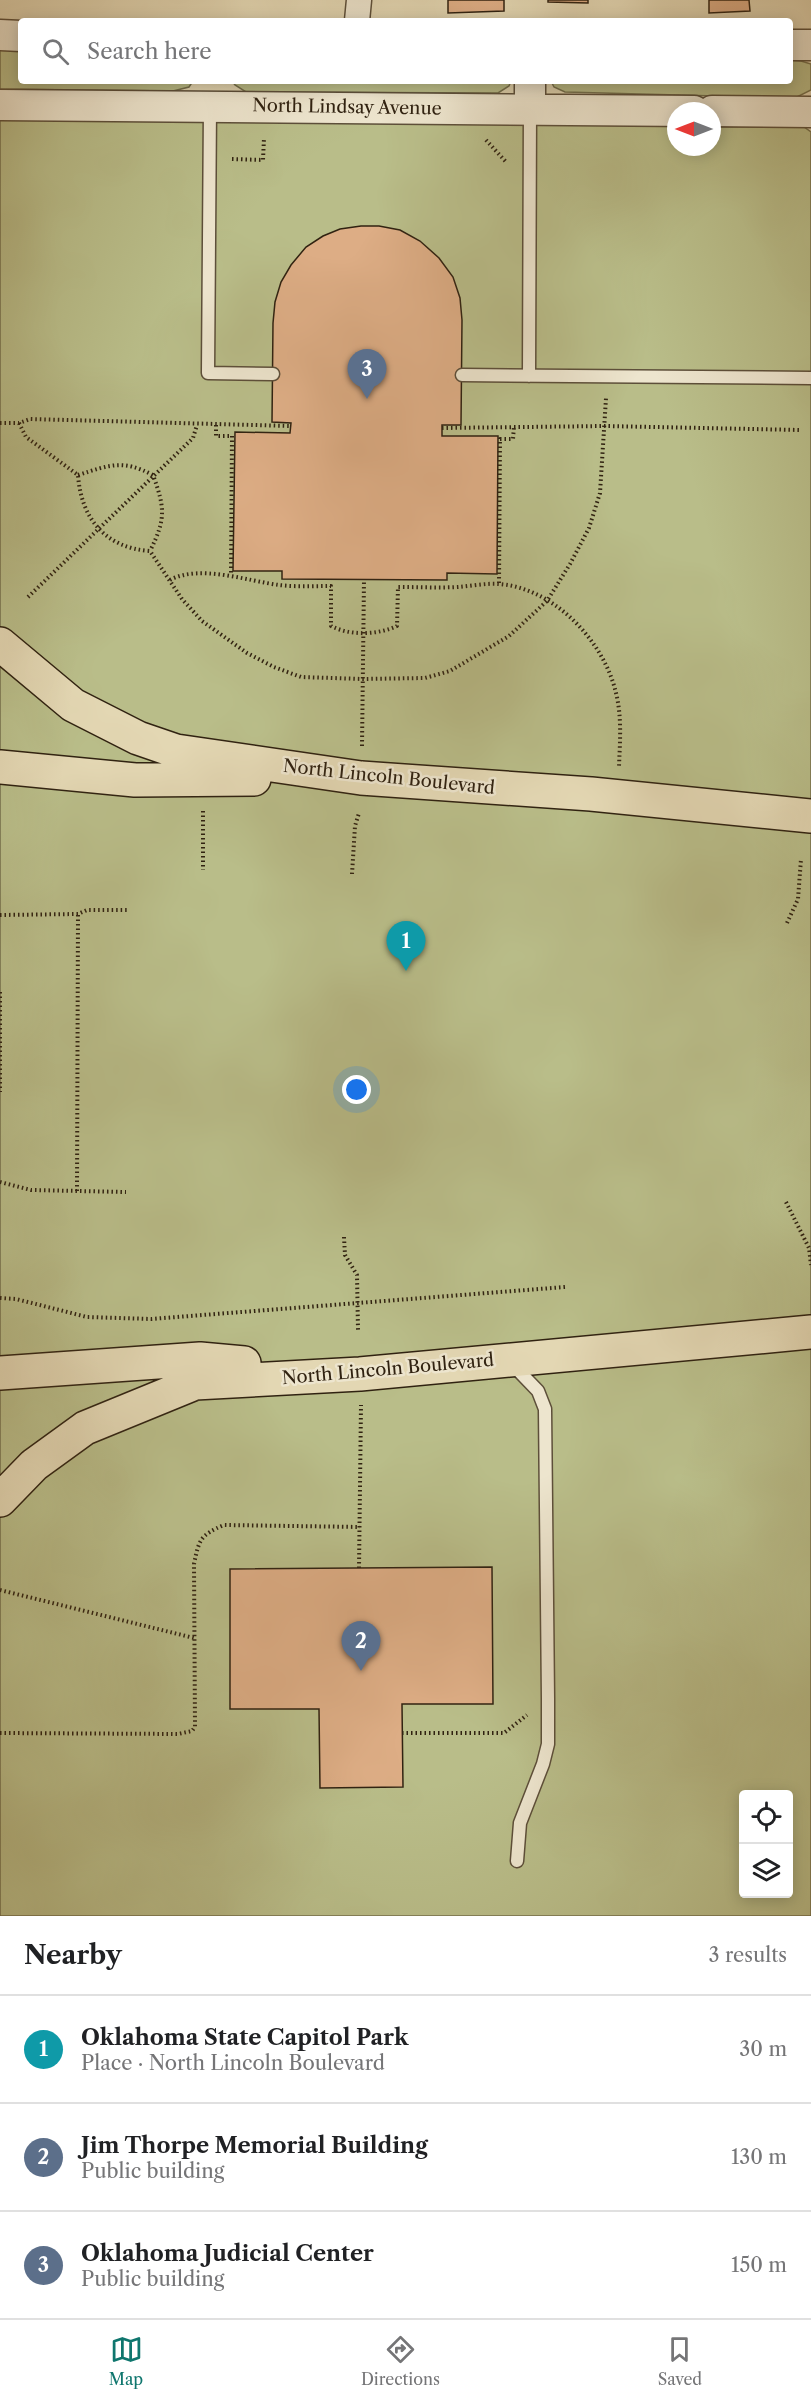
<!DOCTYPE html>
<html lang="en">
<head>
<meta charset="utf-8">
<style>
  :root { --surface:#fff; --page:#f6f6f6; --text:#202124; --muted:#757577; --line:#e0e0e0; --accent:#0f766e }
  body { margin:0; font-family:"Libre Caslon Text",serif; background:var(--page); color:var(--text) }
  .controls { position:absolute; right:18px; bottom:18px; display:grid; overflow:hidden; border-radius:6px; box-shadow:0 3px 15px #0003 }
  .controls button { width:54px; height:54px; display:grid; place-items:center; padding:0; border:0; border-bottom:2px solid var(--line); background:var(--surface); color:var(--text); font:30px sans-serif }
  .compass { position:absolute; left:667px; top:102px; width:54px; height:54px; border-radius:50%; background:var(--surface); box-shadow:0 3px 15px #0003; rotate:270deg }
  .you { position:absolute; left:357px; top:1090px; width:21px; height:21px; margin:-15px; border:4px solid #fff; border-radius:50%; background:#1a73e8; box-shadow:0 0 0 9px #1a73e833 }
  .badge { display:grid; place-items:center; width:39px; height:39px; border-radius:50%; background:var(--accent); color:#fff; font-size:20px; font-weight:700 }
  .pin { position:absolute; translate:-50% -50px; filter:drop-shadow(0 2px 3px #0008) }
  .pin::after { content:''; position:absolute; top:32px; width:21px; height:18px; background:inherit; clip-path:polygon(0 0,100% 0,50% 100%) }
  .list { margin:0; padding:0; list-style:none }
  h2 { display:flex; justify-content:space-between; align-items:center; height:78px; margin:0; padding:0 24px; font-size:26px }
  h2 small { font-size:20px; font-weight:400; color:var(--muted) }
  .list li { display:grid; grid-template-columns:39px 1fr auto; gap:18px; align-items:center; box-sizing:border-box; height:108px; padding:0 24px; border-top:2px solid var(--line) }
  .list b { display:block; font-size:22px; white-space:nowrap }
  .list p { margin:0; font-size:20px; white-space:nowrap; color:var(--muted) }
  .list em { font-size:20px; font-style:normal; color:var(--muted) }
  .icon { flex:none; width:33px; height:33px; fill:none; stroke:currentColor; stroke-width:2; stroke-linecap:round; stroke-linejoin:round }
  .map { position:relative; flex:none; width:811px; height:1916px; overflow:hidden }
  .search { position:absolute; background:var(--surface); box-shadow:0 3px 15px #0003; left:18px; right:18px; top:18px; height:66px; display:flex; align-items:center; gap:15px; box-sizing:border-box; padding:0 21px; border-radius:6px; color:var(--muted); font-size:22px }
  .sheet { height:402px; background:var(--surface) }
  nav { display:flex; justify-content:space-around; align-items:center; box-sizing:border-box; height:84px; border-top:2px solid var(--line); background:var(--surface); font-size:16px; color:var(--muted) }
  nav a { display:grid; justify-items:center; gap:3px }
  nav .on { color:var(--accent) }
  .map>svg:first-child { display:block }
  .green { fill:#b9bd89; stroke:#74704d; stroke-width:1.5; fill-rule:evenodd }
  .building { fill:#ddad85; stroke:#302211; stroke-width:1.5 }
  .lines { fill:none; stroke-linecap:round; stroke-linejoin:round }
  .service-casing { stroke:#5d4f3a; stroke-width:15 }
  .minor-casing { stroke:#5d4f3a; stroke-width:27 }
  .tertiary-casing { stroke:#5d4f3a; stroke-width:33 }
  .primary-casing { stroke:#302211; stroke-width:36 }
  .path { stroke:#302211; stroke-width:4; stroke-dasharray:1.5 3; stroke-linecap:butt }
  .service { stroke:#ede5ce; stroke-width:12 }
  .minor { stroke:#ede5ce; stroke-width:24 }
  .tertiary { stroke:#ede5ce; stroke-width:30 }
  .primary { stroke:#e3d7b3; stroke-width:33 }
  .labels { text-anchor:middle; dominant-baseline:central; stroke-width:5; stroke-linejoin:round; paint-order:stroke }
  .street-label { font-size:18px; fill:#302211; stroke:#ede5ce }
</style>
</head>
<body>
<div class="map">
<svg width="811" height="1916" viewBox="0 0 811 1916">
  <rect width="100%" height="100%" fill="#e3d7b3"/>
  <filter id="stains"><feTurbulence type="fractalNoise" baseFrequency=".00333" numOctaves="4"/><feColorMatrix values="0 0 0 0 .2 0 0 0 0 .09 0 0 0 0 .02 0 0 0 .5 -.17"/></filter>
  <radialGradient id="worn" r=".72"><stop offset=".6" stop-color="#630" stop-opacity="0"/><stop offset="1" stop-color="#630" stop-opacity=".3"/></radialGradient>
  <path class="green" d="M0,46H21V81H193L189,87L173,91L0,89Z
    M790,60L801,61L811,64V90L795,98L565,92L554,87L551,81H790Z
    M232,81H511L509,86L498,93L246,92L235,85Z
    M0,119L676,126V147H712V127H804L811,132V1916H0ZM744,1794H788V1894H744Z"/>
  <path class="building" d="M448,0H504V11L448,13Z
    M548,0H588V3L548,2Z
    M709,0H749L750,11L709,13Z
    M361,226H379L400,230L420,241L439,258L453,277L460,298L462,320L461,425H442V436H498L497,574L447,573V580L282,579V571H233L235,432L290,433L291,423L272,422L273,323L275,302L281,282L291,265L306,247L323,236L340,229Z
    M492,1567L493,1704H402L403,1787L320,1788L319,1709H230V1569Z"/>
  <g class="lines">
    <g class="service-casing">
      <path id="service" d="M210,107L208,373L273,374
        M462,375L811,378
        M529,376L530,110
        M512,1364L538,1391L545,1409L548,1698V1744L543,1764L520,1823L517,1861"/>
    </g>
    <g class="minor-casing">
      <path id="minor" d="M357,21L359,0"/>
    </g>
    <g class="tertiary-casing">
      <path id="tertiary" d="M0,35L21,36
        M790,45H811
        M530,81V109
        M0,105L694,111
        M712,111L811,112"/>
    </g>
    <g class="primary-casing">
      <path id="primary" d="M0,644L73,705L138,738L176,751L361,778L591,794L811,816
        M0,767L135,780L254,779
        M0,1373L200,1359L244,1363
        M0,1500L34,1465L85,1428L195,1383L360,1374L811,1332"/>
    </g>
    <path class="path" d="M486,140L507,163
      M232,159L263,160L264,138
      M0,423H19L30,419L290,426
      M19,423L26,437L78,475C81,518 105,548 150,551L182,599L202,621L247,653L274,667L301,677L363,679L425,678L450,671L509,636L547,601L570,564L589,528L600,493L606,398
      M216,425V436H232L231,574
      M442,428L605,426L800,430
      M78,475C110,465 122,459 153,475C165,508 166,519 150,551
      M170,580C199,564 248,581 279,585C296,587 314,586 331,586V626C351,636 377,635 397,626L398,587C418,587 438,588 458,587C471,586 486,583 499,584C554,588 604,641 616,693C622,717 620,742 619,766
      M499,583L500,439H513L514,426
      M28,597L193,438L197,425
      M362,746L364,580
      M203,811V870
      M352,874L355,826L359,813
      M0,915L78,914L87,910H128
      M787,923L798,899L801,859
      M0,992V1092
      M0,1182L31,1190L126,1192
      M77,1191L78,914
      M786,1202L809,1248L811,1265
      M344,1237L345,1255L357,1275L358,1330
      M0,1298L16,1299L87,1317L151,1319L565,1287
      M359,1568L361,1405
      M0,1590L194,1638
      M0,1733L178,1734L192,1731L195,1727L194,1564C199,1540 200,1535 224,1525L360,1527
      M402,1733H504L527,1715"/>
    <use href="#service" class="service"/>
    <use href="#minor" class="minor"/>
    <use href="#tertiary" class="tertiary"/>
    <use href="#primary" class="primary"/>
  </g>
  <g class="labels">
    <g class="street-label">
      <text transform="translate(347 107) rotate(1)">North Lindsay Avenue</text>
      <text transform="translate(389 777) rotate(6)">North Lincoln Boulevard</text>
      <text transform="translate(388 1369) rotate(-5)">North Lincoln Boulevard</text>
    </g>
  </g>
  <rect width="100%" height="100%" filter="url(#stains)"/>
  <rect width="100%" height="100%" fill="url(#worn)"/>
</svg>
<div class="controls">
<button><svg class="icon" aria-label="locate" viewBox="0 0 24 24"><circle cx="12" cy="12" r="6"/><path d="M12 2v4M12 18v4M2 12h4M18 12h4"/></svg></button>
<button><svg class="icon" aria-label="layers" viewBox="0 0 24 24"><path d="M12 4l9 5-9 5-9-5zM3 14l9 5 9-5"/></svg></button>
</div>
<svg class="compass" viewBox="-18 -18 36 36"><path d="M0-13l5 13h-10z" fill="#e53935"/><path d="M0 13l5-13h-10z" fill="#757577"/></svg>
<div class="you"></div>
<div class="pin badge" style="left:406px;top:971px;background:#0f9aa8">1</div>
<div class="pin badge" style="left:361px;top:1671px;background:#5c6f8a">2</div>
<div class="pin badge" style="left:367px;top:399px;background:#5c6f8a">3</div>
<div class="search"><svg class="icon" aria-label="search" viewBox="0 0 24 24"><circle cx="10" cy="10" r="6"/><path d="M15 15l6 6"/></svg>Search here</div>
</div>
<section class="sheet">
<h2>Nearby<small>3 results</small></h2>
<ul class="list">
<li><span class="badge" style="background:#0f9aa8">1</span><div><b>Oklahoma State Capitol Park</b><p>Place · North Lincoln Boulevard</p></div><em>30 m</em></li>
<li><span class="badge" style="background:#5c6f8a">2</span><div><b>Jim Thorpe Memorial Building</b><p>Public building</p></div><em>130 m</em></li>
<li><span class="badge" style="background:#5c6f8a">3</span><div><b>Oklahoma Judicial Center</b><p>Public building</p></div><em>150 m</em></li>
</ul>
</section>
<nav>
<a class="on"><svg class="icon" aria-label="map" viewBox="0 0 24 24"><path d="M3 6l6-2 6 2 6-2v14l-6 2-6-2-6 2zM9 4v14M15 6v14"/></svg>Map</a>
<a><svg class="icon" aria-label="directions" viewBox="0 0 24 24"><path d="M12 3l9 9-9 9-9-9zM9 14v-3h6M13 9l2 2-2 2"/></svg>Directions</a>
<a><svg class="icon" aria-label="saved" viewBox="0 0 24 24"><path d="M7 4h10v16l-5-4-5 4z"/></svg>Saved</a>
</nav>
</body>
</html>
